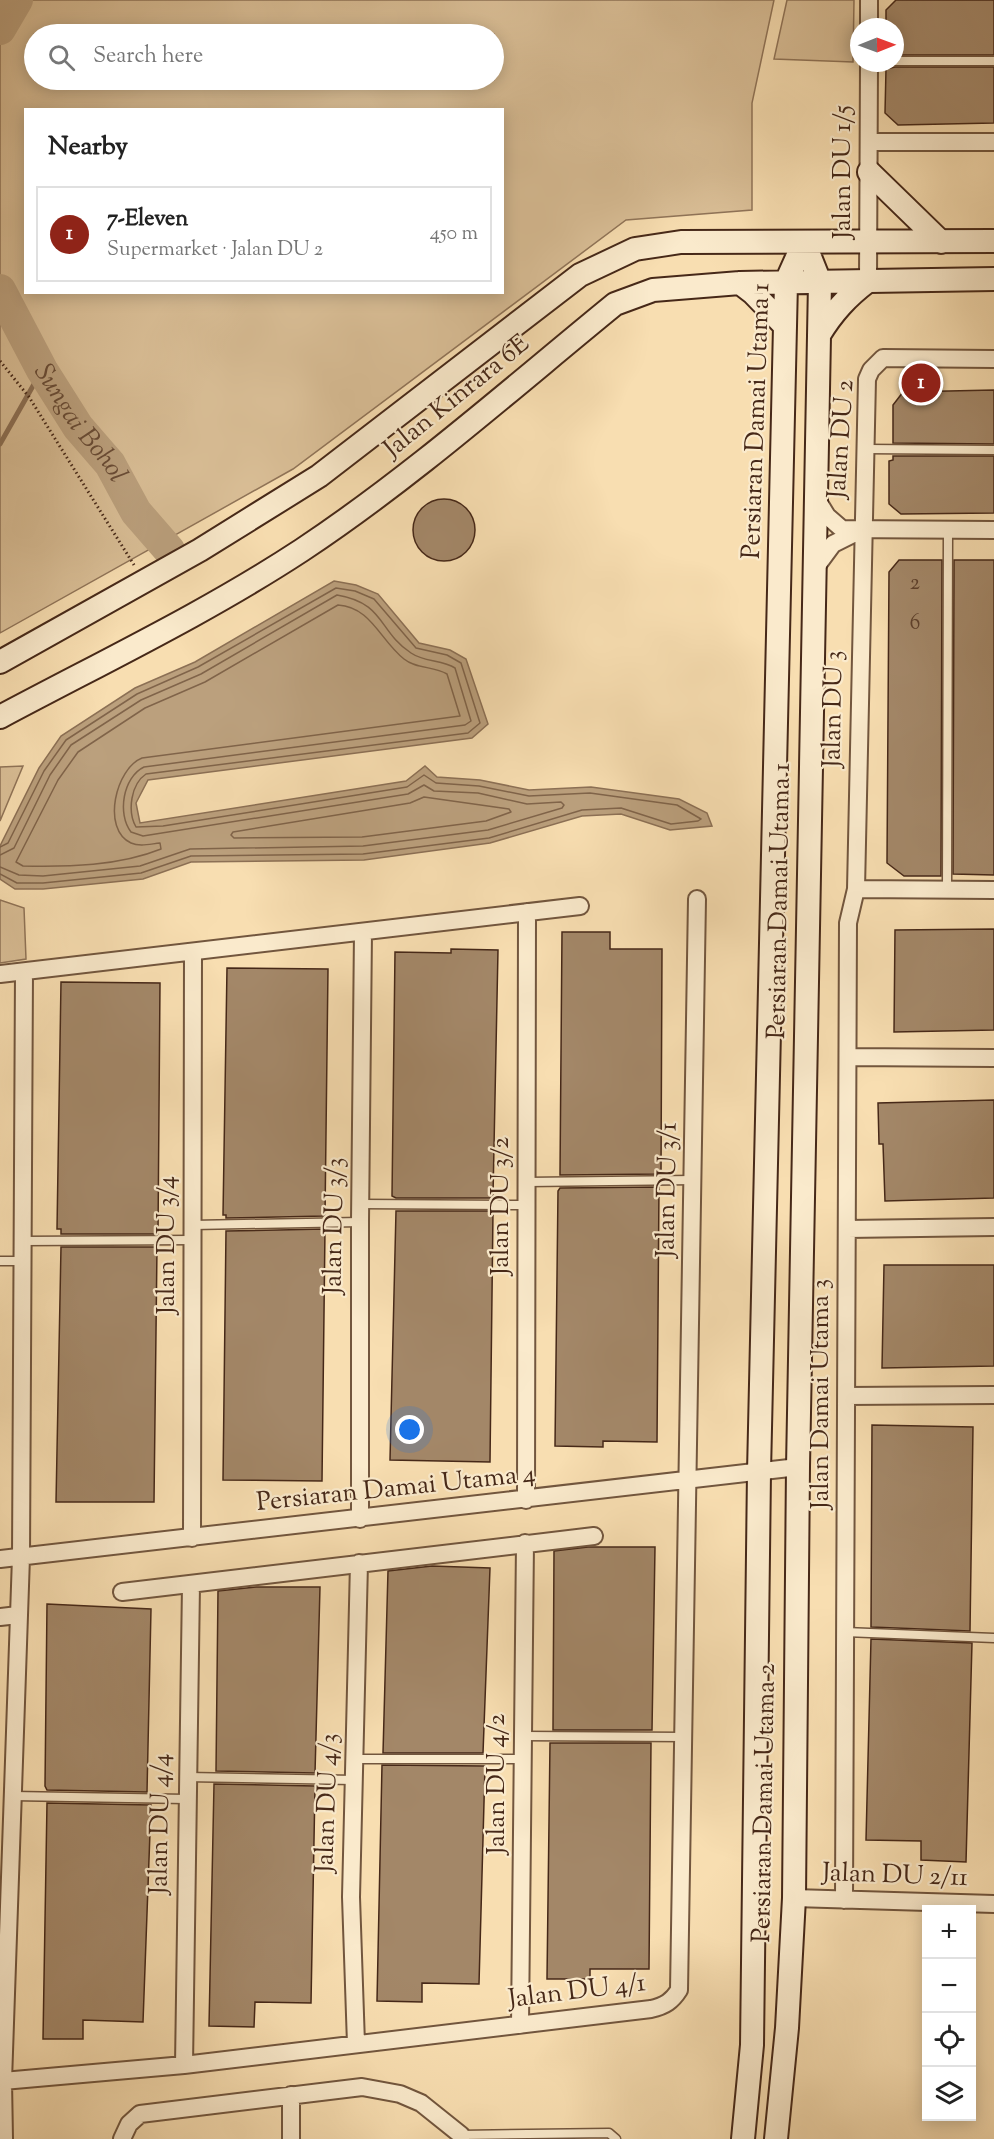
<!DOCTYPE html>
<html lang="en">
<head>
<meta charset="utf-8">
<style>
  :root { --surface:#fff; --page:#f6f6f6; --text:#222; --muted:#767676; --line:#e0e0e0; --accent:#8f2418 }
  body { margin:0; font-family:"Sorts Mill Goudy",serif; background:var(--page); color:var(--text) }
  .controls { position:absolute; right:18px; bottom:18px; display:grid; overflow:hidden; border-radius:0px; box-shadow:0 3px 15px #0003 }
  .controls button { width:54px; height:54px; display:grid; place-items:center; padding:0; border:0; border-bottom:2px solid var(--line); background:var(--surface); color:var(--text); font:30px sans-serif }
  .compass { position:absolute; left:850px; top:18px; width:54px; height:54px; border-radius:50%; background:var(--surface); box-shadow:0 3px 15px #0003; rotate:89deg }
  .you { position:absolute; left:410px; top:1430px; width:21px; height:21px; margin:-15px; border:4px solid #fff; border-radius:50%; background:#1a73e8; box-shadow:0 0 0 9px #1a73e833 }
  .badge { display:grid; place-items:center; width:39px; height:39px; border-radius:50%; background:var(--accent); color:#fff; font-size:20px; font-weight:700 }
  .pin { position:absolute; translate:-50% -50%; border:3px solid #fff; box-shadow:0 2px 6px #0006 }
  .list { margin:0; padding:0; list-style:none }
  h2 { display:flex; justify-content:space-between; align-items:center; height:78px; margin:0; padding:0 24px; font-size:26px }
  h2 small { font-size:20px; font-weight:400; color:var(--muted) }
  .list li { display:grid; grid-template-columns:39px 1fr auto; gap:18px; align-items:center; box-sizing:border-box; height:96px; margin:0 12px 12px; padding:0 12px; border:2px solid var(--line); border-radius:0px }
  .list b { display:block; font-size:22px; white-space:nowrap }
  .list p { margin:0; font-size:20px; white-space:nowrap; color:var(--muted) }
  .list em { font-size:20px; font-style:normal; color:var(--muted) }
  .icon { flex:none; width:33px; height:33px; fill:none; stroke:currentColor; stroke-width:2; stroke-linecap:round; stroke-linejoin:round }
  .map { position:relative; flex:none; width:994px; height:2139px; overflow:hidden }
  .search { position:absolute; background:var(--surface); box-shadow:0 3px 15px #0003; left:24px; top:24px; width:480px; height:66px; display:flex; align-items:center; gap:15px; box-sizing:border-box; padding:0 21px; border-radius:33px; color:var(--muted); font-size:22px }
  .panel { position:absolute; background:var(--surface); box-shadow:0 3px 15px #0003; left:24px; top:108px; width:480px; height:186px; border-radius:0px }
  .map>svg:first-child { display:block }
  .green { fill:#dabf97; stroke:#907458; stroke-width:1.5; fill-rule:evenodd }
  .water { fill:#bba07d; stroke:#8c7055; stroke-width:1.5 }
  .lines { fill:none; stroke-linecap:round; stroke-linejoin:round }
  .shore { stroke:#80644a; stroke-width:1.5 }
  .stream { stroke:#8c7055; stroke-width:5 }
  .river { stroke:#bba07d; stroke-width:32 }
  .building { fill:#a38768; stroke:#462818; stroke-width:1.5 }
  .lane-casing { stroke:#72563e; stroke-width:11 }
  .street-casing { stroke:#72563e; stroke-width:20 }
  .secondary-casing { stroke:#462818; stroke-width:26 }
  .path { stroke:#462818; stroke-width:3; stroke-dasharray:1.5 3; stroke-linecap:butt }
  .lane { stroke:#faeacc; stroke-width:8 }
  .street { stroke:#faeacc; stroke-width:16 }
  .secondary { stroke:#faeacc; stroke-width:22 }
  .labels { text-anchor:middle; dominant-baseline:central; stroke-width:4.5; stroke-linejoin:round; paint-order:stroke }
  .number-label { font-size:22px; fill:#5d402c }
  .street-label { font-size:26px; fill:#462818; stroke:#faeacc }
  .water-label { font-size:27px; font-style:italic; fill:#694c36; stroke:#faeacc }
</style>
</head>
<body>
<div class="map">
<svg width="994" height="2139" viewBox="0 0 994 2139">
  <rect width="100%" height="100%" fill="#f8deb1"/>
  <filter id="stains"><feTurbulence type="fractalNoise" baseFrequency=".00333" numOctaves="4"/><feColorMatrix values="0 0 0 0 .2 0 0 0 0 .09 0 0 0 0 .02 0 0 0 .5 -.17"/></filter>
  <radialGradient id="worn" r=".72"><stop offset=".6" stop-color="#630" stop-opacity="0"/><stop offset="1" stop-color="#630" stop-opacity=".3"/></radialGradient>
  <path class="green" d="M0,0H774L752,103V210L626,220L293,469L0,633ZM494,34V80H34V34ZM26,110H502V292H26Z
    M787,0H854L853,62L774,59Z
    M23,766L0,821V767Z
    M0,900L24,908L26,959L0,963Z"/>
  <path class="water" d="M334,581L356,585L378,594L419,643L450,650L466,659L488,724L472,738L148,780L136,803L140,823L406,781L425,766L437,777L480,780L529,790L591,787L679,799L707,813L712,826L670,830L621,814L582,816L490,843L364,860L191,862L143,879L43,889H15L0,879V846L39,768L61,736L135,688L195,662Z"/>
  <g class="lines">
    <path class="shore" d="M338,605C371,607 380,640 404,659C416,669 434,666 447,674L460,716L142,758C116,768 101,829 131,843C140,847 150,844 160,843L161,849C119,866 68,867 23,866L16,862L58,780L78,752L145,708L205,682Z
      M424,797L509,809L511,812L486,821L362,837L234,838L231,835L233,832L410,803Z
      M0,847L8,843L44,771L66,740L137,694L198,667L336,588L355,591L374,599L416,648L447,655L461,663L480,723L468,733L146,774C131,784 127,811 136,827L163,826L407,787L424,775L436,783L479,786L529,796L590,793L677,805L701,819L698,821L671,824L621,808L582,810L489,838L363,854L191,856L141,873L43,883H17L0,874
      M0,855L14,848L50,775L71,745L141,700L201,674L337,595C385,603 378,631 411,653C424,662 442,660 455,668L471,721L465,725L144,767C123,777 117,814 131,832L143,836L408,794L424,785L434,791L478,793L527,804L561,802L564,805L562,808L488,830L363,846L190,849L140,866L43,876L19,875L0,867"/>
    <path class="stream" d="M0,444L42,370"/>
    <g class="river">
      <path d="M0,29L17,0"/>
      <path id="s1" d="M0,290L42,370L78,427L110,464L136,512L169,550"/>
    </g>
  </g>
  <path class="building" d="M896,0H994V55H895V27H886V10Z
    M895,67H994V123L898,125L885,113L886,69Z
    M994,390V444L893,443V405L903,392Z
    M893,456H994V513L901,514L889,504V461L893,460Z
    M413 530a31 31 0 1 1 62 0a31 31 0 1 1-62 0Z
    M899,560H942L941,876H904L887,863L889,572Z
    M954,560H994V875L953,874Z
    M994,929V1030L894,1032L895,930Z
    M562,932H610V949H662L661,1174L560,1175Z
    M451,949L498,950L493,1196V1198H396L392,1196L395,952L451,953Z
    M227,968L328,969L325,1216L226,1218V1215H223Z
    M61,982L160,983L158,1234H61V1229H57Z
    M994,1100V1198L885,1201L883,1144H879L878,1103Z
    M659,1187L657,1442L603,1441V1447L555,1446L558,1191L560,1188Z
    M396,1211H493L490,1462L390,1460Z
    M325,1229L322,1481L223,1480L226,1231Z
    M61,1247H157L154,1502H56Z
    M884,1265H994V1366L882,1368Z
    M872,1425L973,1427L970,1631L871,1627Z
    M588,1547H655L652,1730H553L554,1551Z
    M432,1566L490,1568L483,1753H383L388,1571Z
    M256,1587H320L315,1773L216,1771L218,1591Z
    M47,1604L151,1609L147,1792L47,1790L45,1786Z
    M871,1639L972,1643L966,1862L921,1860V1841L866,1840Z
    M550,1743H651L649,1969H590V1979H547Z
    M382,1765L485,1766L479,1984L422,1983V2002L377,2001Z
    M214,1784L315,1786L311,2003L255,2002L254,2027L209,2026Z
    M47,1803L151,1805L143,2022L83,2020V2039H43Z"/>
  <g class="lines">
    <g class="lane-casing">
      <path id="lane" d="M895,61H994
        M865,449L994,450
        M947,890L948,530
        M527,1182L694,1180
        M361,1204L527,1205
        M193,1225L360,1222
        M24,1241L193,1240
        M0,1261H24
        M845,1632L994,1638
        M523,1736L685,1737
        M355,1759H522
        M187,1777L354,1780
        M13,1796L186,1799
        M461,2135L609,2133L616,2139"/>
    </g>
    <g class="street-casing">
      <path id="street" d="M869,27V0
        M869,142H994
        M868,281L869,63
        M816,498L827,516L842,529L994,530
        M816,567L833,544L859,531
        M856,889L994,890
        M0,974L580,906
        M848,1057L994,1058
        M847,1229L994,1227
        M846,1396L994,1395
        M526,1500L527,912
        M360,1519V1222L363,932
        M192,1538L193,952
        M0,1559L798,1467
        M122,1592L594,1536
        M0,1617L18,1615
        M794,1898L994,1904
        M844,1900L848,923L856,889L867,379L871,370L883,358L994,359
        M520,2025L525,1543
        M356,2044L351,1897L359,1563
        M184,2065L191,1585
        M3,2081L184,2065L651,2009C665,2006 672,2001 679,1990L697,899
        M291,2095V2139
        M4,2139L3,2081L21,1557L24,972
        M122,2139L129,2124L140,2114L362,2087L400,2094L421,2103L461,2135V2139"/>
    </g>
    <g class="secondary-casing">
      <path id="secondary" d="M869,172L941,242
        M740,283L753,293L785,326
        M819,335C833,312 847,297 868,281
        M0,662L200,550L319,476L580,275L635,249L681,242L994,241
        M0,717C101,663 206,613 302,550C412,477 512,388 615,304L653,290L740,283L994,279
        M743,2139L752,2045L759,1472L786,282L804,242
        M776,2139L787,2028L794,1898L798,1467L820,282L804,242"/>
    </g>
    <path class="path" d="M0,361L29,397L134,565"/>
    <use href="#lane" class="lane"/>
    <use href="#street" class="street"/>
    <use href="#secondary" class="secondary"/>
  </g>
  <g class="labels">
    <g class="number-label">
      <text x="915" y="584">2</text>
      <text x="915" y="624">6</text>
    </g>
    <g class="street-label">
      <text transform="translate(843 172) rotate(-90)">Jalan DU 1/5</text>
      <text transform="translate(457 397) rotate(-39)">Jalan Kinrara 6E</text>
      <text transform="translate(757 421) rotate(-88)">Persiaran Damai Utama 1</text>
      <text transform="translate(842 439) rotate(-86)">Jalan DU 2</text>
      <text transform="translate(834 709) rotate(-89)">Jalan DU 3</text>
      <text transform="translate(780 901) rotate(-89)">Persiaran Damai Utama 1</text>
      <text transform="translate(668 1190) rotate(-89)">Jalan DU 3/1</text>
      <text transform="translate(501 1206) rotate(-90)">Jalan DU 3/2</text>
      <text transform="translate(335 1226) rotate(-89)">Jalan DU 3/3</text>
      <text transform="translate(167 1245) rotate(-90)">Jalan DU 3/4</text>
      <text transform="translate(821 1394) rotate(-90)">Jalan Damai Utama 3</text>
      <text transform="translate(396 1489) rotate(-6)">Persiaran Damai Utama 4</text>
      <text transform="translate(497 1784) rotate(-90)">Jalan DU 4/2</text>
      <text transform="translate(328 1803) rotate(-88)">Jalan DU 4/3</text>
      <text transform="translate(765 1803) rotate(-89)">Persiaran Damai Utama 2</text>
      <text transform="translate(161 1824) rotate(-89)">Jalan DU 4/4</text>
      <text transform="translate(895 1876) rotate(2)">Jalan DU 2/11</text>
      <text transform="translate(577 1992) rotate(-7)">Jalan DU 4/1</text>
    </g>
    <g class="water-label">
      <text stroke="none"><textPath href="#s1" startOffset="156">Sungai Bohol</textPath></text>
    </g>
  </g>
  <rect width="100%" height="100%" filter="url(#stains)"/>
  <rect width="100%" height="100%" fill="url(#worn)"/>
</svg>
<div class="controls">
<button>+</button>
<button>−</button>
<button><svg class="icon" aria-label="locate" viewBox="0 0 24 24"><circle cx="12" cy="12" r="6"/><path d="M12 2v4M12 18v4M2 12h4M18 12h4"/></svg></button>
<button><svg class="icon" aria-label="layers" viewBox="0 0 24 24"><path d="M12 4l9 5-9 5-9-5zM3 14l9 5 9-5"/></svg></button>
</div>
<svg class="compass" viewBox="-18 -18 36 36"><path d="M0-13l5 13h-10z" fill="#e53935"/><path d="M0 13l5-13h-10z" fill="#767676"/></svg>
<div class="you"></div>
<div class="pin badge" style="left:921px;top:383px">1</div>
<div class="search"><svg class="icon" aria-label="search" viewBox="0 0 24 24"><circle cx="10" cy="10" r="6"/><path d="M15 15l6 6"/></svg>Search here</div>
<section class="panel">
<h2>Nearby<small></small></h2>
<ul class="list">
<li><span class="badge">1</span><div><b>7-Eleven</b><p>Supermarket · Jalan DU 2</p></div><em>450 m</em></li>
</ul>
</section>
</div>
</body>
</html>
